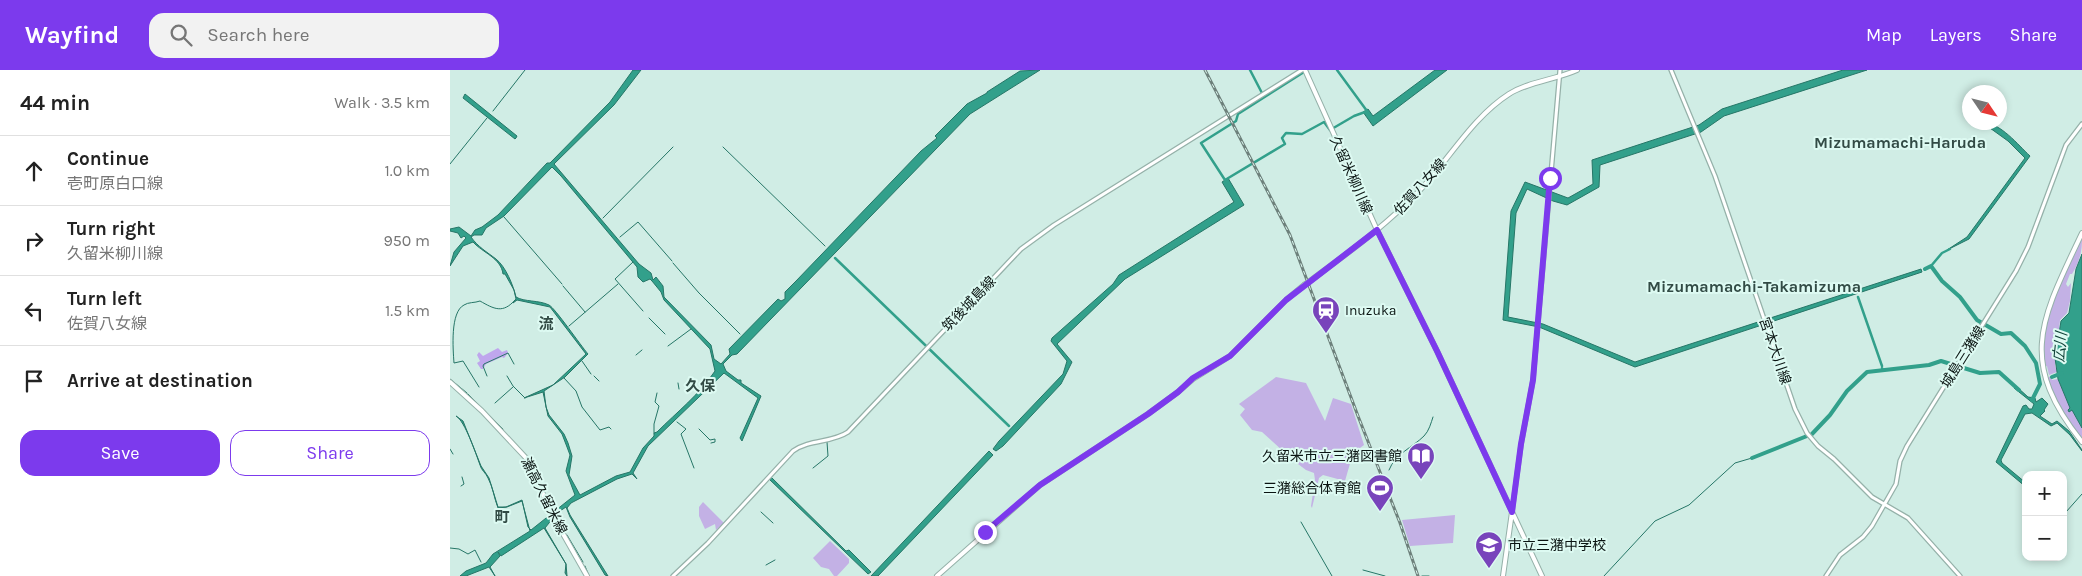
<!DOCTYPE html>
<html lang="en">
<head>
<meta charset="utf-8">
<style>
  :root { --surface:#fff; --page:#f2f2f2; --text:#222; --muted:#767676; --line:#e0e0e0; --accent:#7c3aed }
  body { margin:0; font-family:Karla,"Noto Sans JP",sans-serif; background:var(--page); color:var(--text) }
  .controls { position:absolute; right:15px; bottom:15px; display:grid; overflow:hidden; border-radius:10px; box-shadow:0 2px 8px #0003 }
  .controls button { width:45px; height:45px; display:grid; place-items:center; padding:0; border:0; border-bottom:1px solid var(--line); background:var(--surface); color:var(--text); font:25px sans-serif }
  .compass { position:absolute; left:1512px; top:15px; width:45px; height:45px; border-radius:50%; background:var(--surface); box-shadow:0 2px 8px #0003; rotate:125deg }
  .stop { position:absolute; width:15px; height:15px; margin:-11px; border:4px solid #7c3aed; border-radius:50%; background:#fff }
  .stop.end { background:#7c3aed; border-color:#fff; box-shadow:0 1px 5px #0008 }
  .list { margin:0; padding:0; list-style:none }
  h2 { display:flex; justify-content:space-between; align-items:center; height:65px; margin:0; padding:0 20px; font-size:21px }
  h2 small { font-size:16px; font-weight:400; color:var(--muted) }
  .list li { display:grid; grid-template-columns:32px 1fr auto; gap:15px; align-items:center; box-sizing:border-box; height:70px; padding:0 20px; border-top:1px solid var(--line) }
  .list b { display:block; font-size:19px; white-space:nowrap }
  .list p { margin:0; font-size:16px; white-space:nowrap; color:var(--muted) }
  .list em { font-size:16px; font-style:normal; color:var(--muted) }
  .actions { display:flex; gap:10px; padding:15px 20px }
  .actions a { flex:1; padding:11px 0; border:1px solid var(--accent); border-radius:15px; text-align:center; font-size:18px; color:var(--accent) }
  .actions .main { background:var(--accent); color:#fff }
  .icon { flex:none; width:28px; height:28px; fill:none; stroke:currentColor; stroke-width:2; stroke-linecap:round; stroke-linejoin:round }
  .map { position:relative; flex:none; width:1632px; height:506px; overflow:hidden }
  header { display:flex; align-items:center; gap:30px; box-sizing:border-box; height:70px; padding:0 25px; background:var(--accent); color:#fff }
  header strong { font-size:24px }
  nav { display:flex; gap:28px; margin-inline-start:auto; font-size:18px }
  .search { width:350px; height:45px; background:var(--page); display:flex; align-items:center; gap:12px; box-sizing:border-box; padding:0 18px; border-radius:15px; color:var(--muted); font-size:19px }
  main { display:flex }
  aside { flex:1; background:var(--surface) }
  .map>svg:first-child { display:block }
  .green { fill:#c3b1e5 }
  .forest { fill:#bfa6ed }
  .water { fill:#32a08b; stroke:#267667; fill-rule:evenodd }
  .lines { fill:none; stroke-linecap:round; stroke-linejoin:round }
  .stream { stroke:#267667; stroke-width:1 }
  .canal { stroke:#32a08b; stroke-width:2.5 }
  .river { stroke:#32a08b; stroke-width:4 }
  .secondary-casing { stroke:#95b1a9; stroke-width:5.5 }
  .primary-casing { stroke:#95b1a9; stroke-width:6 }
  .secondary { stroke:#fff; stroke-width:3 }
  .primary { stroke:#fff; stroke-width:4 }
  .rail-casing { stroke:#6d807b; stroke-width:3 }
  .rail { stroke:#ddfaf2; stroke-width:1; stroke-dasharray:4; stroke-linecap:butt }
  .primary-bridge-casing { stroke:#95b1a9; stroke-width:6; stroke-linecap:butt }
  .primary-bridge { stroke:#fff; stroke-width:4 }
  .route { stroke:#7c3aed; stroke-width:6 }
  .labels { text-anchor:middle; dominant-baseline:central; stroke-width:4; stroke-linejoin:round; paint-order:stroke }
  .street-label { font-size:14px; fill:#0a1412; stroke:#ddfaf2 }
  .poi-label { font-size:14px; fill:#0a1412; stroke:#ddfaf2; text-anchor:start }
  .neighbourhood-label { font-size:15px; font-weight:bold; fill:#324b45; stroke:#ddfaf2 }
  .water-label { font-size:15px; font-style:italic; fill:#0d3e35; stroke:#ddfaf2 }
  .quarter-label { font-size:16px; font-weight:bold; fill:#324b45; stroke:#ddfaf2 }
</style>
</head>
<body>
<header>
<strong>Wayfind</strong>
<div class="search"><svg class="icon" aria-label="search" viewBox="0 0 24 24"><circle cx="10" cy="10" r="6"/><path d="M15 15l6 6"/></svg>Search here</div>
<nav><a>Map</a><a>Layers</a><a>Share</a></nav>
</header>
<main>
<aside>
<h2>44 min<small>Walk · 3.5 km</small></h2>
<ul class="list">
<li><svg class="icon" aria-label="ahead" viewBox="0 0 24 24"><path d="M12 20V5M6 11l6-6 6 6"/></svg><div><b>Continue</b><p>壱町原白口線</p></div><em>1.0 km</em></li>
<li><svg class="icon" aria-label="right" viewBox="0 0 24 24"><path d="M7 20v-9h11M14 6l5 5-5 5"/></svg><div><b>Turn right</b><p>久留米柳川線</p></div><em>950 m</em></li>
<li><svg class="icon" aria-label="left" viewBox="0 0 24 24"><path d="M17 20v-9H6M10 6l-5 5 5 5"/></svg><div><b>Turn left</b><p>佐賀八女線</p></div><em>1.5 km</em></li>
<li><svg class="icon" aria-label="arrive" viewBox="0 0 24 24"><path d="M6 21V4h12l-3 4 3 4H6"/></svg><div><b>Arrive at destination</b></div></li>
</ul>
<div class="actions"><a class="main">Save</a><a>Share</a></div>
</aside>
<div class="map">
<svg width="1632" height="506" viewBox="0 0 1632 506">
  <rect width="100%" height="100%" fill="#d0ede5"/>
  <path class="green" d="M1632,167C1632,182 1630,191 1622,204H1620L1616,214L1618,217L1621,213L1620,231L1617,243L1610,250L1605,295L1607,302L1599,305L1597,296L1593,297C1590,250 1613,209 1632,167Z
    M1601,306L1602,310L1608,309L1621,338L1618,340H1622L1632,358V370L1608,335L1597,308Z
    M826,307L856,313L875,351L883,328L901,334L914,375L903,383L895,411L873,405L869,408L862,438L861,436L865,410L864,403L856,400L844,391L812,362L802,360L790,345L795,339L789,334Z
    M253,432L274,453L266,460L265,454L255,459L249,446V437Z
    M1005,445L1003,473L960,476L952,450Z
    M380,471L399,489V493L387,506H384L379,499L371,497L363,488Z"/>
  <path class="forest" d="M48,278L52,282L57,280L58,283L54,288L52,287L36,294L33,299H31L27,293L30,291L27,285L29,282L33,286Z"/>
  <path class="water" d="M183,0H191L164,35L104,94L189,194L201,203L203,210L206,207L213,216L214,227L261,275L264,289L271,294L280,284L279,279L328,229L331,231L335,229V222L346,211L471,81L487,68L485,66L517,34L537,23V22L570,1L590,0L520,44L287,284L282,285L273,294L276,301L288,310H291V313L311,326L292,371L290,368L308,328L274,303L198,376L183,403L187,409L182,404L167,409L121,433L117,438L120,445L158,506L155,505L120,447L116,437L107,443L95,458L116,494L117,506L115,503L116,494L94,458L51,486L48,482L50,486L40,497L45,506L39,497L16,506H10L16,501L36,493L43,484L80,461L72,431L57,437L48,438C44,428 43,417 38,408C36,403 31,400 30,395C26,384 15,351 6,346L13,351L31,396L39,408L48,437H56L72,430L78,457L81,460L125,425L116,401L120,385L117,377L112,364L98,346L93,322L74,328L103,315L136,284L100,237L67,230L63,233L66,229L64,220L55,204H53C51,188 33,183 23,172L13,176L0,196L4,182L16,168L14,166L11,168L8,163L0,161V159L9,157L21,166L25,160L32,157L48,145L97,93H100L160,32ZM102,97L111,106L187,197L188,207L193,212L200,209L202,211L211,222L214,230L260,279L265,301C248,326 228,341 207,362L204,363V366L193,378L180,402L166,406L130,425L119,405L122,386L118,373L114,364L99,345L96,337L94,321L115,307L138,284C131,276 105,238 99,235C89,230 74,232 66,227C63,215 56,197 46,189C37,182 28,177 21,167L24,165H32L36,158L54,146Z
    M985,0H997L923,56L913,42L918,39L923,46Z
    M1393,0H1417L1274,46L1251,62L1150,95L1149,117L1117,135L1103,131L1077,119L1066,143L1058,247L1093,254L1185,292L1468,200L1471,199L1472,202L1185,297L1089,257L1053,250L1061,141L1075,112L1118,128L1143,114L1142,90L1249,55L1272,39Z
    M15,24L67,66L66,68L65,69L13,28Z
    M1533,53C1550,52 1568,75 1580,86L1519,169L1497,180L1517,167L1575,88L1558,71Z
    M778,108L794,135L675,209L607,274L622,292L611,314L553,376L546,381L543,379L549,371L613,304L617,291L601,271L602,268L663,214L669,205L784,132L772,112Z
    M1632,184V358L1622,340L1619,342L1618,340L1620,338L1608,309L1605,288L1611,251L1619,243L1626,199Z
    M1567,317L1578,327L1585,328L1586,332L1592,328L1598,334L1594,340L1595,341L1590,346L1602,354L1607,351L1619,361L1632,380V381L1620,365L1607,353L1601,356L1582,343L1575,344L1551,390L1552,393L1576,413V417L1546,392L1573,336L1576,335L1579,339H1582L1584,334L1564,318Z
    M539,381L543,385L428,506H421Z
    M321,407L396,481L399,480L421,502L418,504L319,409Z"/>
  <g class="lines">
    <path class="stream" d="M43,41L75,0
      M273,77L375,176
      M0,94L37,48
      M54,147L112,214
      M153,148L223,77
      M170,167L188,152L222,191
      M183,192L165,209L193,241
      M223,193L249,223L290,264
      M113,216L135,242
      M199,248L215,264
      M119,256L168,214
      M218,276L241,259
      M186,285L192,280
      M132,291L141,304
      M37,306L33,296L34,294L58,283L64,294
      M57,306L63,316L75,328
      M144,306L149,311
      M114,308L126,321L132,337L150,360L159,357L161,359
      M0,309L17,323
      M228,313L229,319
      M29,317L13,291L4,293C3,279 0,242 14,235C18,232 25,233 30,231C44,239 53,244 65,230
      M18,324L53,359
      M45,333L63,317
      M25,337L36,348
      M227,352L236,359L231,364L244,398
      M249,359L260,370L265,369V372L261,373
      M204,363V354L209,336L205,332L207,323
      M0,379L3,384
      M363,398L378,386L377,372
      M939,400C945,384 963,377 974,366C979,361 981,353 983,347
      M11,416L14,414L12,407
      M311,442L323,453
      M1616,442L1632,424
      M107,446L115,462
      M102,449L111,464
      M851,452L882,506
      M117,465L133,492
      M0,478L9,479L18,484L25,480L31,492
      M316,495L325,490
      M135,496L139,506
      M913,500L935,506
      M972,506H979
      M1154,506L1205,451L1239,435L1285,393L1302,388"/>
    <path class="canal" d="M800,0L813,25
      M887,0L917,41
      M775,110L835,74L832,68L836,63L852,64L874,52L880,60L904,46L915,42
      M775,110L751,73L786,51L788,44L854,2
      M385,188L559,356
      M1481,196L1492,183L1500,179
      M1408,227L1432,296
      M1432,298L1433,300"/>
    <path class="river" d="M1475,199L1481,196L1492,211L1510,227L1527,250L1551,264L1561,263L1575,276L1586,293L1590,314L1582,330
      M1602,307L1612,303
      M1302,388L1362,364L1380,345L1397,321L1417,302L1479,295L1491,291L1530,303L1549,302L1569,320"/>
    <g class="secondary-casing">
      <path id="secondary" d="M1221,0L1265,106L1345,339L1357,363L1368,376L1384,389L1422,427L1458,448L1510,506
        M1062,442L1071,375L1083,310L1110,0
        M223,506L258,473L343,381C360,369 382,373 398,362L571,179L604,155L852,0
        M1376,506L1390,485L1413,467L1422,456L1446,414L1450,391L1457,376L1566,201L1578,177L1616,75L1632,54"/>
    </g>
    <g class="primary-casing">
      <path id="primary" d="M855,0L927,160L987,281L1092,506
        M1632,163C1592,248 1566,290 1632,372
        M860,211C899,182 938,154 971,119C1000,88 1023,47 1059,24C1080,11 1105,10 1127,0
        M0,312L32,341L77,389L104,448L137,506
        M487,506L590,415L698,344L728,322L743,309L780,286L836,230L854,215
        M1053,506L1062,442"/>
    </g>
    <use href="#secondary" class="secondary"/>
    <use href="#primary" class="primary"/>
    <g class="rail-casing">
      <path id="rail" d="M755,0L840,165L908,346L950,453L968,506"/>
    </g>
    <use href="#rail" class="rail"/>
    <g class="primary-bridge-casing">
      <path id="primary-bridge" d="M854,215L860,211"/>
    </g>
    <use href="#primary-bridge" class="primary-bridge"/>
  </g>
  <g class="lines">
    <path class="route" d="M535,462L590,415L698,344L728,322L743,308L780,286L836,230L927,160L987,281L1062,442L1071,374L1083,310L1100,108"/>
  </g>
  <defs>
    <g id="station-pin" transform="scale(1.4375)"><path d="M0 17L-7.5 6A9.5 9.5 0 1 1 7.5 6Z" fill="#7844bb" stroke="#ddfaf2"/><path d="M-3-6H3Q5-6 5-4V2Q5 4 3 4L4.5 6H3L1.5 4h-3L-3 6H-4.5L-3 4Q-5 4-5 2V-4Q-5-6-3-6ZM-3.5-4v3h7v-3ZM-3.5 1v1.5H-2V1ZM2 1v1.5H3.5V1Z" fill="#fff"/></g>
    <g id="library-pin" transform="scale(1.4375)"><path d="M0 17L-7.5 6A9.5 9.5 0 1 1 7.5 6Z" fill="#7844bb" stroke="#ddfaf2"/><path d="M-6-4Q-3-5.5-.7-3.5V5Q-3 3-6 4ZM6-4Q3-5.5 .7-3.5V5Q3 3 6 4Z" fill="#fff"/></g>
    <g id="stadium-pin" transform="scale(1.4375)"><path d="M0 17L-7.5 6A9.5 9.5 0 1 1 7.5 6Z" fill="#7844bb" stroke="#ddfaf2"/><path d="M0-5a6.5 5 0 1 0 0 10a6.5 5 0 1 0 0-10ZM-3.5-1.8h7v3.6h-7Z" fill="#fff"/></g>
    <g id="school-pin" transform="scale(1.4375)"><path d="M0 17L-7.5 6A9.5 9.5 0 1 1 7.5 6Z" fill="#7844bb" stroke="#ddfaf2"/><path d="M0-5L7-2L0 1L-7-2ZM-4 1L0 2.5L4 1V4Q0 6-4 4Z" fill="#fff"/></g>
  </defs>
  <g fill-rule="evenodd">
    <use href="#station-pin" x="876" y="240"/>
    <use href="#library-pin" x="971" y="386"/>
    <use href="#stadium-pin" x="930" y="418"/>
    <use href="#school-pin" x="1039" y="475"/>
  </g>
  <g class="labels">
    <g class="street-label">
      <text transform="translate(901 105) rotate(66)">久留米柳川線</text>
      <text transform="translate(970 117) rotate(-48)">佐賀八女線</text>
      <text transform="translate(519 234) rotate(-46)">筑後城島線</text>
      <text transform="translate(1325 281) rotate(71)">宮本大川線</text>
      <text transform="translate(1513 287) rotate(-58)">城島三潴線</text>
      <text transform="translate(94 426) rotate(63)">瀬高久留米線</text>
    </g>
    <g class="poi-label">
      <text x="895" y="240">Inuzuka</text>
      <text x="952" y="386" text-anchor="end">久留米市立三潴図書館</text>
      <text x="911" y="418" text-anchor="end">三潴総合体育館</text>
      <text x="1058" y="475">市立三潴中学校</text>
    </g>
    <g class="neighbourhood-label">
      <text x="96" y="254">流</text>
      <text x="250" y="316">久保</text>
      <text x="52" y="447">町</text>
    </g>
    <g class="water-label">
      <text transform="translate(1610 277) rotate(-84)">広川</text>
    </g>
    <g class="quarter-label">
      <text x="1450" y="72">Mizumamachi-Haruda</text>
      <text x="1304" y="216">Mizumamachi-Takamizuma</text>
    </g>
  </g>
</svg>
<div class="controls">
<button>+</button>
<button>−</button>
</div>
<svg class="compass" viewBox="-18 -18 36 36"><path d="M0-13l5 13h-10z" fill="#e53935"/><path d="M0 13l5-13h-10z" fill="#767676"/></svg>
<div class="stop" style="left:1100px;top:108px"></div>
<div class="stop end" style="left:535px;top:462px"></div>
</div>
</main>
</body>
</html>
